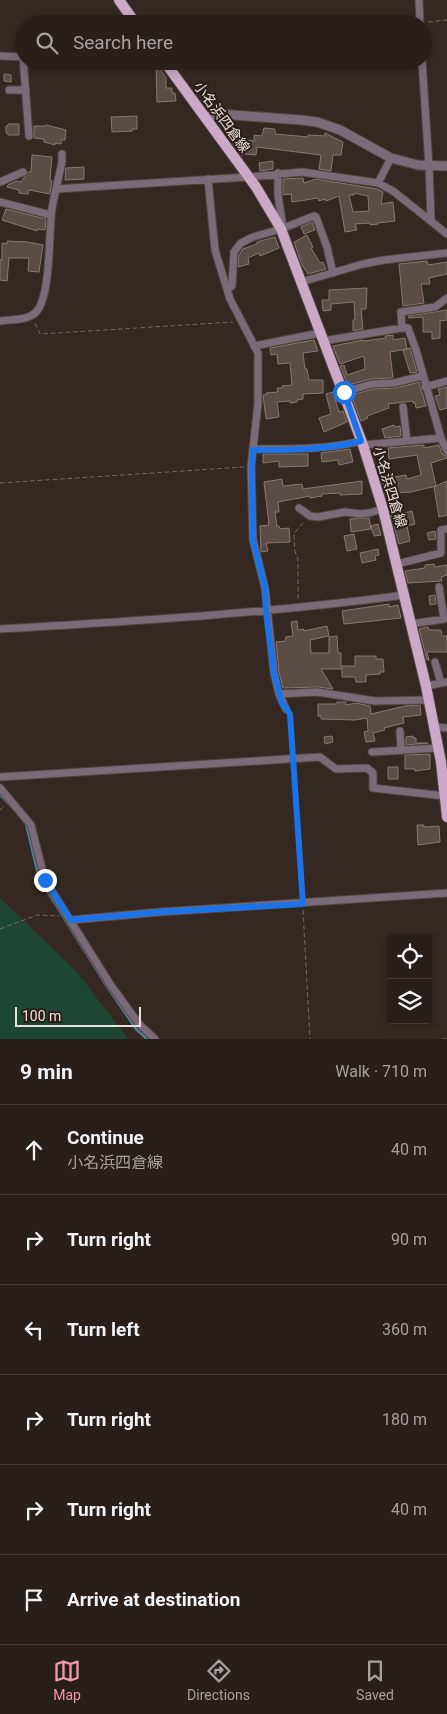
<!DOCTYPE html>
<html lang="en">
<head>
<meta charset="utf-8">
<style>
  :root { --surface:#281e1a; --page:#302723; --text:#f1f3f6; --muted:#a5a2a2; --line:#443c39; --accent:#f29aae }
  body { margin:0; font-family:Roboto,"Noto Sans JP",sans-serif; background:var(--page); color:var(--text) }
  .controls { position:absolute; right:15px; bottom:15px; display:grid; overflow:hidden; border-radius:5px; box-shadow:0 2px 8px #0003 }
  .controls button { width:45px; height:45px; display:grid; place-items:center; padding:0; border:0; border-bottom:1px solid var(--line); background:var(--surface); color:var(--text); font:25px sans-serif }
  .scale { position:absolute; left:15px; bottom:12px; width:126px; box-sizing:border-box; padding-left:5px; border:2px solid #eae1dd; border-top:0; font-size:14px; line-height:18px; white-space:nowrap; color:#eae1dd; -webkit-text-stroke:4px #2b1e18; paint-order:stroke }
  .stop { position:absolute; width:15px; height:15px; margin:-11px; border:4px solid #1a73e8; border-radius:50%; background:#fff }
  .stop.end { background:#1a73e8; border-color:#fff; box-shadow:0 1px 5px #0008 }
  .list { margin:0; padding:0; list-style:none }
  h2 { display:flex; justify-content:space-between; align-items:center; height:65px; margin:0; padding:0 20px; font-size:21px }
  h2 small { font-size:16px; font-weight:400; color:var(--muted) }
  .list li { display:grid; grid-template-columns:32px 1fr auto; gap:15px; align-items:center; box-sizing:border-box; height:90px; padding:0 20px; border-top:1px solid var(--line) }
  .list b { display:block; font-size:19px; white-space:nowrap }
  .list p { margin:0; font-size:16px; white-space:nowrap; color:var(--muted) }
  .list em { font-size:16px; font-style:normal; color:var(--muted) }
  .icon { flex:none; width:28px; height:28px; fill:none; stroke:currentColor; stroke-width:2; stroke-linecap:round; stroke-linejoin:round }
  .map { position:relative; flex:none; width:447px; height:1039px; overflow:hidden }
  .search { position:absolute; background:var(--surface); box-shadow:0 2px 8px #0003; left:15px; right:15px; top:15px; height:55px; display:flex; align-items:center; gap:12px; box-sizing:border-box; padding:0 18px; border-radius:28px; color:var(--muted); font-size:19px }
  .sheet { height:605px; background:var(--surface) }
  nav { display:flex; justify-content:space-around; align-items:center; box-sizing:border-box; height:70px; border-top:1px solid var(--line); background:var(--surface); font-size:14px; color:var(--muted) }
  nav a { display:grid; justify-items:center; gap:2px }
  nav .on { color:var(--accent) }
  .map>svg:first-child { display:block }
  .green { fill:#1d4635 }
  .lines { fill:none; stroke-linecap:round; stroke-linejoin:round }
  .stream { stroke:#4e809a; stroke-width:2.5 }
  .building { fill:#5b4d46; stroke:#887871; fill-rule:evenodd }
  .minor-casing { stroke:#524640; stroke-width:9 }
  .tertiary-casing { stroke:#524640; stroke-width:11 }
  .primary-casing { stroke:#524640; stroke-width:12 }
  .path { stroke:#736762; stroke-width:1; stroke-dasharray:5 2.5; stroke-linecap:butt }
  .minor { stroke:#7b6a78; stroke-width:7 }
  .tertiary { stroke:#7b6a78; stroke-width:9 }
  .primary { stroke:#cca9c6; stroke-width:10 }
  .route { stroke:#1a73e8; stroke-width:6 }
  .labels { text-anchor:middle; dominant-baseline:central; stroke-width:4; stroke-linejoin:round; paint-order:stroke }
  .street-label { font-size:14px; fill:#eae1dd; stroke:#2b1e18 }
</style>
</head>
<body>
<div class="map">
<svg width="447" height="1039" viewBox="0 0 447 1039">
  <rect width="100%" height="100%" fill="#352822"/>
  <path class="green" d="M0,898L77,972L128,1039H0Z"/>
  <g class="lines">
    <path class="stream" d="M0,795L13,808
      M26,824L39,878L106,985L136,1029L147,1039"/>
  </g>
  <path class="building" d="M156,63L166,78V88H172V93H175L176,101L157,102Z
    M4,74L11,75V82L4,81Z
    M137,116V129H132V131L112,132L111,117Z
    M8,124H19V135H8V133H6V126H8Z
    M46,125L66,130L65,140H61V144L55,143V145L44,142V139L34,138V126H45Z
    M264,128L275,129V134L308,137V135L325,136V133L343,142L341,155H333L331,171L319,169L321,155L257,147L256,155L244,154L242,156L233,144L241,139L254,141V135L262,136Z
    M32,155L52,157L50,180L52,181L50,194L29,190L28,194L19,193V190L7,187L8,185L16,181L21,182L28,172H31Z
    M273,161V169L260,171L259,163Z
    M84,167V179L65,180L66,168Z
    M303,178L304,183L316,179L377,189L383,192L381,204L393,202L395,221L378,223V224L370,225V223L355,224L357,230L345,232L339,196L326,201L325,199L319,201L318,198L292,202L291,194L283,195V179ZM354,193L368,196L369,211L353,212L349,195H354Z
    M6,209L46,219L45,230L37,229V231L2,220Z
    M312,222L315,230L304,234L301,227Z
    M307,235L313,247L311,248L320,263L323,262L326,269L308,274L302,265L294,242Z
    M275,237L279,248L260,256L259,253L248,258L249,264L238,267L239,255L243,249L257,244V242Z
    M7,241L28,242L43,245L39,272L28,271L29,258H9L7,281L0,280V260H2V243L7,244Z
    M427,261L428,265L447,262V274L429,278L430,284H421L424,303L403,306L399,264Z
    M367,288L366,309H361L363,329L353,331V320H355L354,302L331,304V310L323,311L322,300H329V290Z
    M447,310V320L440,321V338L432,339V332H423V317L409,318L408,316Z
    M393,335V340L405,338L407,349L390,352L393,378L371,379L348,385L340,366L344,365L347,375L365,369L364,356L340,364L333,346L363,340L364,341L386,338L385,336Z
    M314,340L318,351L303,353L305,369H307L309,380H323V393L303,394V399L297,400V402L290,403V401L277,402L279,417L266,419L263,395H266V393L278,392L277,388H282V386L292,385L290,363L278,364L277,354L271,355L270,348Z
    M410,348L417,372L410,373L403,350Z
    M420,382V388L422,392L426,406L416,408L415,403H413V401L388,404L389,408L367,416L368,418L361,421L351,395L373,389L395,388Z
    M447,387V408L440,410L435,396L440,395L438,389Z
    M333,392L339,412L343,411L347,422L324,432L319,418L331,414L326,394Z
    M394,425L395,427L400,426L401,436L385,438L382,429Z
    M424,445V448L439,445L442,454L447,456V458L431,463L436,486L447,481V515L439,517L434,487L436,486L411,492L393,493L397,515L412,511L415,524L407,526L410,541L399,544L382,479L406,475L407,479L421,475L417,455L389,459L388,448Z
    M350,449L353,462L339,465L338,460L322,462L321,453Z
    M263,454H308V466L279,467V461L263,463Z
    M282,479L283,486L302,484L303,489L362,481V494L340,495V493L322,494V496L310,498V496L278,502L279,512H275L277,526H279L280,529L289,528L290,542L266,543L268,551L261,552L260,526L269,525L264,482Z
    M369,518L371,529L351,532L350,519Z
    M378,524L381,535L374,536L371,526Z
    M435,531L436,539L429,540L427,533Z
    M354,534L357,549L347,551L344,536Z
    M378,549L379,555L375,556L376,560L362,563L360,553Z
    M434,564L435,567L447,565V575L441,577L442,581L408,583L405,571L425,568V565Z
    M435,595L436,604L430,605L429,596Z
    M389,604V607L398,605L401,618L344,624L342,611Z
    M297,621L298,630L304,629V631L327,626L329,636L310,640L311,653H329V637L337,636L338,653H341V669H321L333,689L317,687L283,688L279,672L276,642L285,641L286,637L293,636L291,622Z
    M428,627L429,630H441L442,636H447V652H427L429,660H427L419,629Z
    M355,656H376V659H383L384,672H380V674L366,675V682H356L355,677H342V666H355Z
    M337,702H346V705L356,703L370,706L371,714L405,706L420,705L421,715L403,717L404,723L384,728L385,730L373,733L375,741L366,742L364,732L368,731L367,718L355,720L321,719V716H318V704H337Z
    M332,736L333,742L325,744L324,737Z
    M413,736V738H416V743H428L406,745V737Z
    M430,754V769L415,771V769H405V755Z
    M388,767H398V779H388Z
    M417,825H424V827L439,826L440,842L418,845Z"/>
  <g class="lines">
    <g class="minor-casing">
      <path id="minor" d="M419,0L420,24
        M0,56L24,57
        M23,57L29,136
        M422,61L429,166L431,220
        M9,90H26
        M278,173V195L283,228
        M208,179L215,250L230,299L258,353V403L251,467L253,540L265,588L274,673L279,694L286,709
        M0,182L23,172
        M378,183L391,158
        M56,189L62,162V154
        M0,202L51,215
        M301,282L363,264L384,260L447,253
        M227,289L232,286L234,252L241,243L253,237L281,229L314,216L316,217L327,247L333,273
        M0,321C12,319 29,321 37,311C50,295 49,241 51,219C51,209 54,199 56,189L248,177L302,172L378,183L393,191L447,234
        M402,328L401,312L435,307L447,298
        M323,341L402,328H408L416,350L441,438
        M254,346L320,333
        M425,387L447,381
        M343,392L372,384L394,383L422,376
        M403,407L407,441
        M363,445L441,438L447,451
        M253,449C289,449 326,450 361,441
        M299,508L310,516L318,517L345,512L360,514L369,513L383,509
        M397,564L441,553V530L447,529
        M411,624L444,619L439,587
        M0,629C135,621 271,613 405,595
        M435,662L441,683
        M426,686L447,682
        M279,694L317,692L375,701L429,700
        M435,727L447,728
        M400,731L401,750
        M372,752L438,748
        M0,777L320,757L336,769L367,768L373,773V788L445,796
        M0,788L31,825L45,880L110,984L139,1024L155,1039
        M71,920L160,912L447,893"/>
    </g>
    <g class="tertiary-casing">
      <path id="tertiary" d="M206,117L220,114L301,120L317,122L340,130L391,158L418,165L447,166"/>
    </g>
    <g class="primary-casing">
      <path id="primary" d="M119,0L136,24
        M164,61L256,187L281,229L363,445L383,509L426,686L441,762L447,817"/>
    </g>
    <path class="path" d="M428,22L447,20
      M395,24L411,23
      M35,323L40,334L233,322
      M0,483L244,467
      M298,599V560L295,551L294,535L296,531L304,522
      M290,715L293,751
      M294,768L302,893
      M0,810L5,805
      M303,910L310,1039
      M0,929L37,915L59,916
      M442,1039H447"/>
    <use href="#minor" class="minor"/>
    <use href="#tertiary" class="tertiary"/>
    <use href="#primary" class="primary"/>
  </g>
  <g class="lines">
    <path class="route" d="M45,880L71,920L160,912L303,904L290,714L282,703L274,673L266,611L265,588L253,540L252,467L253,450C289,450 326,450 361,441L344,392"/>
  </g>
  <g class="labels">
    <g class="street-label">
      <text transform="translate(222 117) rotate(54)">小名浜四倉線</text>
      <text transform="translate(390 487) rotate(73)">小名浜四倉線</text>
    </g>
  </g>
</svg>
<div class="controls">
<button><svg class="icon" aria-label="locate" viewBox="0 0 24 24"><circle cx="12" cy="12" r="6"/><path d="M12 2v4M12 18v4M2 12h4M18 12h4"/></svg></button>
<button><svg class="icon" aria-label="layers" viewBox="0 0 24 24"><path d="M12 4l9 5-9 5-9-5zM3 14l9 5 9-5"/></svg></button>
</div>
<div class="scale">100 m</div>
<div class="stop" style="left:344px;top:392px"></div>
<div class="stop end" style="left:45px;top:880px"></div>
<div class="search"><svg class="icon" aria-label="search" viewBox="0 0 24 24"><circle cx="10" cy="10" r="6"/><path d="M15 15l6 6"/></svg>Search here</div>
</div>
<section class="sheet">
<h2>9 min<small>Walk · 710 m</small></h2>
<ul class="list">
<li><svg class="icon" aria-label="ahead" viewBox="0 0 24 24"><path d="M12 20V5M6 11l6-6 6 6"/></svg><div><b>Continue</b><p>小名浜四倉線</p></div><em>40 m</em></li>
<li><svg class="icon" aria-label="right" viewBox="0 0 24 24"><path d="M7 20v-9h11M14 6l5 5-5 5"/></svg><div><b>Turn right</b></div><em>90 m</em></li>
<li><svg class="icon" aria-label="left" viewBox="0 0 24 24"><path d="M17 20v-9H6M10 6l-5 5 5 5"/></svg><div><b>Turn left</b></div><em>360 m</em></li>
<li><svg class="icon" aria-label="right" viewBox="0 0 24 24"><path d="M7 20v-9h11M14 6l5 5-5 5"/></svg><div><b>Turn right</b></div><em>180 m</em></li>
<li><svg class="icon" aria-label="right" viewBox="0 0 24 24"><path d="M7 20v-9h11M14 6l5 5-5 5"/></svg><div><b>Turn right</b></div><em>40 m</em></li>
<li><svg class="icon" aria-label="arrive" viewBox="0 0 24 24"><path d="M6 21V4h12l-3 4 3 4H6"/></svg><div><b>Arrive at destination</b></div></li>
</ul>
</section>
<nav>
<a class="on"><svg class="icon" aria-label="map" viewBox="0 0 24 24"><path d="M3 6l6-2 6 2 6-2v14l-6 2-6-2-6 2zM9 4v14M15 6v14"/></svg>Map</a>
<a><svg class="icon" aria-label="directions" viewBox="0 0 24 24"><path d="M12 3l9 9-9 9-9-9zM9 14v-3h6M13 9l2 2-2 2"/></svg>Directions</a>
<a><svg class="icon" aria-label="saved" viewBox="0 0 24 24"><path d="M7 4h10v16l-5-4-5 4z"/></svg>Saved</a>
</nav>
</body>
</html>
